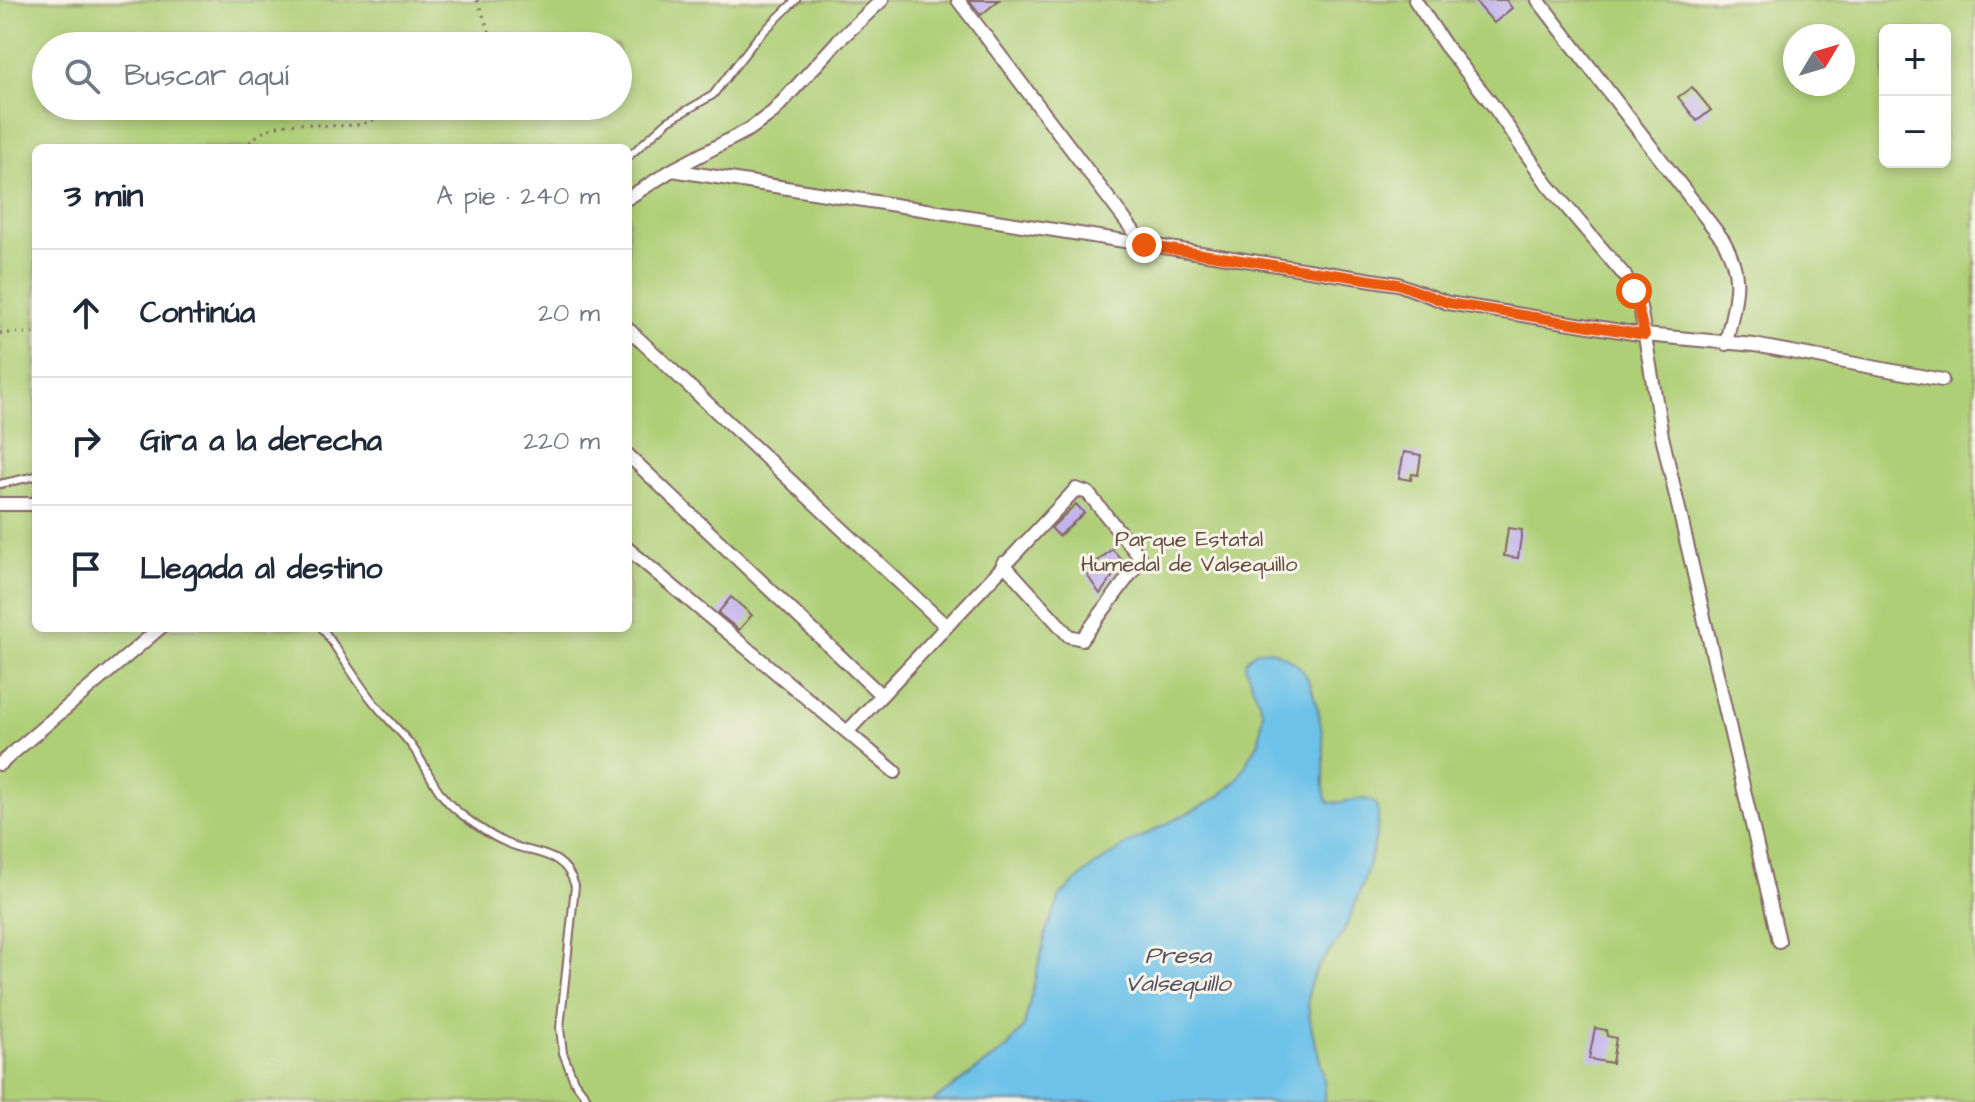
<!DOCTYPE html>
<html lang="es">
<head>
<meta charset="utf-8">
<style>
  :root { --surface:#fff; --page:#f6f6f7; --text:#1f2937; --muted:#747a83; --line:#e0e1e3 }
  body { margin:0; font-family:"Architects Daughter",sans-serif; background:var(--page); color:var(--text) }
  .controls { position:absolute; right:24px; top:24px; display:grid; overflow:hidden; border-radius:12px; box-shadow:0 4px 12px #0003 }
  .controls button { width:72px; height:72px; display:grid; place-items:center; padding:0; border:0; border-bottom:2px solid var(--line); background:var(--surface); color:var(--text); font:40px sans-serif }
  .compass { position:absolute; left:1783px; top:24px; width:72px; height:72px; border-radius:50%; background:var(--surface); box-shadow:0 4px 12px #0003; rotate:52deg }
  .stop { position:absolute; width:24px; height:24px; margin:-18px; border:6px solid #ea580c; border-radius:50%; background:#fff }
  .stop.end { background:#ea580c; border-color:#fff; box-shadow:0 2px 8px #0008 }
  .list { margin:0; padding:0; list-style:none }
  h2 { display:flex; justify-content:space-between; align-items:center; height:104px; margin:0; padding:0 32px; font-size:34px }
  h2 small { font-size:26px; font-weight:400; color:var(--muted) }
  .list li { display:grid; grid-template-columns:52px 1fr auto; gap:24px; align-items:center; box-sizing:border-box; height:128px; padding:0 32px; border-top:2px solid var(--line) }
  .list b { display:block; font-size:30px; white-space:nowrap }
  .list em { font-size:26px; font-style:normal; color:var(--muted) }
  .icon { flex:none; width:44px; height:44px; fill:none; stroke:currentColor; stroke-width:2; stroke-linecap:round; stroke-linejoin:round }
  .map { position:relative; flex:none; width:1975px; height:1102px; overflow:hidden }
  .search { position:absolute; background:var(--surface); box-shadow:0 4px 12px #0003; left:32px; top:32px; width:600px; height:88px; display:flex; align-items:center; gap:20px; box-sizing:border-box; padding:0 28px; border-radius:44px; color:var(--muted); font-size:30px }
  .panel { position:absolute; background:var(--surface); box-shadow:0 4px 12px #0003; left:32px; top:144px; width:600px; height:488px; border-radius:12px }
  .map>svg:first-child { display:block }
  .green { fill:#afcf77; stroke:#7c7751; stroke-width:2; fill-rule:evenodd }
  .water { fill:#6dc2e9; stroke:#5c708a; stroke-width:2 }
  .building { fill:#c1b0ee }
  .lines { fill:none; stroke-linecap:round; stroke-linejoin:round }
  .service-casing { stroke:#846666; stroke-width:10 }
  .minor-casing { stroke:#846666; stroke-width:16 }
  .path { stroke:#846666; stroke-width:3; stroke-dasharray:2 6; stroke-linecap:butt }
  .service { stroke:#fff; stroke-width:6 }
  .minor { stroke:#fff; stroke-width:12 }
  .route { stroke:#ea580c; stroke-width:10 }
  .labels { text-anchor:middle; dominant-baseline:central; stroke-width:6; stroke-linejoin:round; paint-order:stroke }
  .park-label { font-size:22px; fill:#634b3e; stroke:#f7f3e8 }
  .water-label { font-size:24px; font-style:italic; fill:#545064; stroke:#f7f3e8 }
</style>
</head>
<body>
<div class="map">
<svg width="1975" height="1102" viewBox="0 0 1975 1102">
  <rect width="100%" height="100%" fill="#f7f3e8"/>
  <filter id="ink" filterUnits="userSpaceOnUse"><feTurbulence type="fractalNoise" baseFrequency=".0125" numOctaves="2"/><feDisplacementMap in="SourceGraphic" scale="16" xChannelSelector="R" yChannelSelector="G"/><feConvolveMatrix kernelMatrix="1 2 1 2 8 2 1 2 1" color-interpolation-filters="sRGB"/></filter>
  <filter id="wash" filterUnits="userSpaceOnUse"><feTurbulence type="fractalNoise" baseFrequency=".006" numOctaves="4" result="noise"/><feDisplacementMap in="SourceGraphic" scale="32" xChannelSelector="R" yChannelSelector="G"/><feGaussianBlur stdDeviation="1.8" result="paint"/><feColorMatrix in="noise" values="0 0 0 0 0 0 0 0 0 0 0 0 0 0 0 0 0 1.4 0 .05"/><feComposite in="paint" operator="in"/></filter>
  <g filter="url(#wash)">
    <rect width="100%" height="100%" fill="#f1ead4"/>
    <path class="green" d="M0,0H1975V1102H0ZM1885,30H1945V162H1885ZM1795,36H1843V84H1795ZM46,46H618V106H46ZM36,148H628V628H36Z"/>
    <path class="water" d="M1271,650C1282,655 1294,660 1302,670C1316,687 1324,737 1324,759C1325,773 1321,790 1328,802C1341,806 1366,792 1375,804C1388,820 1354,912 1344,931C1333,951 1314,965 1309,988C1303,1026 1328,1063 1325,1102H932L1007,1048L1024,1026L1047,929L1061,895L1091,868L1133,841L1219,797L1237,780L1259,742L1263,712L1245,666L1246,660L1256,651Z"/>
    <g id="blocks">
      <path class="building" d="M969,0H999L981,15Z
        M1474,0H1506L1512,8L1494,23Z
        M1692,87L1711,110L1697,121L1678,97Z
        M1404,452L1421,455L1418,475L1412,474L1411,480L1399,478Z
        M1076,504L1084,513L1059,536L1051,528Z
        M1508,528L1522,530L1518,558L1504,556Z
        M1112,549L1123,561L1100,594L1085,572Z
        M731,597L752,615L739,630L718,613Z
        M1595,1028L1606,1030L1607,1036L1616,1038L1612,1063L1589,1059Z"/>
    </g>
  </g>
  <g filter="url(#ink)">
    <use href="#blocks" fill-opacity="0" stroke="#846666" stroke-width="2"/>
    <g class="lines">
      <g class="service-casing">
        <path id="service" d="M628,157L668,121L713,95L757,38L796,0
          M0,484L36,476
          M322,628C339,651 353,676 371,699C383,715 399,729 411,745C430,770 434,794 461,814C475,825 490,836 507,843C537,856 564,850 575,886L560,1028L563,1053L574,1081L590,1102"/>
      </g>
      <g class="minor-casing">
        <path id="minor" d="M958,0L1144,245
          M1415,0L1445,45L1492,104L1548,185L1625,276L1640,307L1662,436L1779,941
          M1538,0L1723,240C1746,280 1734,301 1726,344
          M672,170L1398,284L1448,303L1645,335L1754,345L1942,380
          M628,198L672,170L750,129L773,112L838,41L882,0
          M628,329L945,625
          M628,455L881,695
          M0,504H36
          M628,549L895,772
          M847,732L1076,489L1088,493L1139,556L1137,565L1082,639L1069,636L1003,563
          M0,764L160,628"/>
      </g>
      <path class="path" d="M477,0L495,46
        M244,148C279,109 310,130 354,125C370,124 386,113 400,106
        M0,333H36"/>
      <use href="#service" class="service"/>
      <use href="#minor" class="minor"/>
    </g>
  </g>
  <g class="lines" filter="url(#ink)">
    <path class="route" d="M1144,245L1398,284L1448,303L1645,335L1634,291"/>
  </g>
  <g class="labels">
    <g class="park-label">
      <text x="1189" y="539">Parque Estatal<tspan x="1189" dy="25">Humedal de Valsequillo</tspan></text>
    </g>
    <g class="water-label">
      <text x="1178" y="956">Presa<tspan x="1178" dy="28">Valsequillo</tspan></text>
    </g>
  </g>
</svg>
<div class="controls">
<button>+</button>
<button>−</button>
</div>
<svg class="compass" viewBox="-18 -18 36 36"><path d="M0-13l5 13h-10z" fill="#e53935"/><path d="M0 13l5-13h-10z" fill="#747a83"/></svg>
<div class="stop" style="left:1634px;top:291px"></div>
<div class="stop end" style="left:1144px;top:245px"></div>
<div class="search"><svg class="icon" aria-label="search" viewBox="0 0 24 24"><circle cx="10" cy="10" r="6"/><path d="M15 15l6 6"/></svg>Buscar aquí</div>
<section class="panel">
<h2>3 min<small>A pie · 240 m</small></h2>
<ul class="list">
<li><svg class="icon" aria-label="ahead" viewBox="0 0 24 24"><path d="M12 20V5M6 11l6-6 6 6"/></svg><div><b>Continúa</b></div><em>20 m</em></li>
<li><svg class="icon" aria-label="right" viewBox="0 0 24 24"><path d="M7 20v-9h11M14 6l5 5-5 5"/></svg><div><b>Gira a la derecha</b></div><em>220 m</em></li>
<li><svg class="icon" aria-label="arrive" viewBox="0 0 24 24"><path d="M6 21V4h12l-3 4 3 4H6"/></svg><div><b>Llegada al destino</b></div></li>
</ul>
</section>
</div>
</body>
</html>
